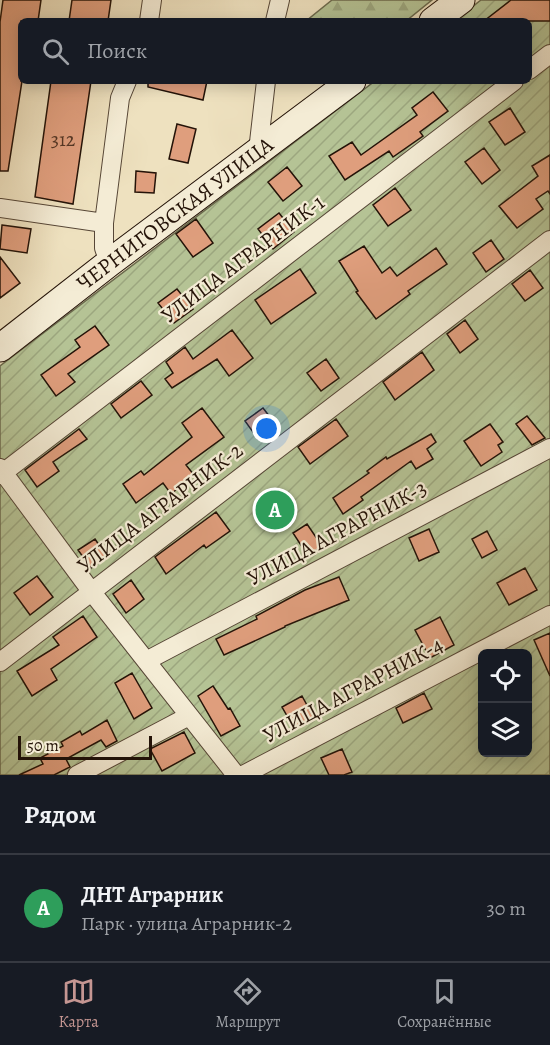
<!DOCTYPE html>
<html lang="ru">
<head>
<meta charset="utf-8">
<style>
  :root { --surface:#171b24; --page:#20242c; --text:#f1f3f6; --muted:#9ea1a6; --line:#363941; --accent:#c59692 }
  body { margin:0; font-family:Alegreya,serif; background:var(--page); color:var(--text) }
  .controls { position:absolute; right:18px; bottom:18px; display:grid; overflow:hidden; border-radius:9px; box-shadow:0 3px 15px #0003 }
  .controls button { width:54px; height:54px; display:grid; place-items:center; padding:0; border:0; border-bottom:2px solid var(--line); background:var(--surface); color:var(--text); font:30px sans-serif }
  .scale { position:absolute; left:18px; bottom:15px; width:134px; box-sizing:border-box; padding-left:6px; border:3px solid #241308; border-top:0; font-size:16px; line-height:21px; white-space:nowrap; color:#241308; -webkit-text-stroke:4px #f4ecd5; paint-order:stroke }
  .you { position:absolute; left:267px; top:429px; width:21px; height:21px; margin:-15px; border:4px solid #fff; border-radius:50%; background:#1a73e8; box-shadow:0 0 0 9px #1a73e833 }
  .badge { display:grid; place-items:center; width:39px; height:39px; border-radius:50%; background:var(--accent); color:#fff; font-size:20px; font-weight:700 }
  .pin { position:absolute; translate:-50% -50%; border:3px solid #fff; box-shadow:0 2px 6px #0006 }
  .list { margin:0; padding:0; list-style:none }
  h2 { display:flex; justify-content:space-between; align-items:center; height:78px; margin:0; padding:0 24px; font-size:26px }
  h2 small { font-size:20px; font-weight:400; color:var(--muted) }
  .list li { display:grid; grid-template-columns:39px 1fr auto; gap:18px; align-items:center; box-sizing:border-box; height:108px; padding:0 24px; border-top:2px solid var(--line) }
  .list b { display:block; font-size:22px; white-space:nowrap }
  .list p { margin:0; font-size:20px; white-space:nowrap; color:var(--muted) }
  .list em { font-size:20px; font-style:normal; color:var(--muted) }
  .icon { flex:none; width:33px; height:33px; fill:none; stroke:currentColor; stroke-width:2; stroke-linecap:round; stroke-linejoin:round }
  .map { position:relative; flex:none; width:550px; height:775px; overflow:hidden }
  .search { position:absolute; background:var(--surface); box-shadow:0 3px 15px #0003; left:18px; right:18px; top:18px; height:66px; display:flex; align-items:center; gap:15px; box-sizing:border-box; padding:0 21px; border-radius:9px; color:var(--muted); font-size:22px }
  .sheet { height:186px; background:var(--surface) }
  nav { display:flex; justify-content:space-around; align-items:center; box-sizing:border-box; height:84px; border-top:2px solid var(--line); background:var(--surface); font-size:16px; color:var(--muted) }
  nav a { display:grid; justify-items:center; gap:3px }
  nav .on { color:var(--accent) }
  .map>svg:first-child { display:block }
  .forest { fill:url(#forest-firs); stroke:#6c6b4e; stroke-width:1.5 }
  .garden { fill:url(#garden-furrows); stroke:#6c6b4e; stroke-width:1.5; fill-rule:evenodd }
  .building { fill:#df9e7d; stroke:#241308; stroke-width:1.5 }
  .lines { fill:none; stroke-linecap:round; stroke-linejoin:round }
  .street-casing { stroke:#564636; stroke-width:20 }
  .secondary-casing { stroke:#241308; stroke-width:29 }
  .street { stroke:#f4ecd5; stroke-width:18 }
  .secondary { stroke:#f4ecd5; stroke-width:27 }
  .labels { text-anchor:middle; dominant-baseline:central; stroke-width:4.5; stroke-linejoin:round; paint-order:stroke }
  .number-label { font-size:20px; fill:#533625 }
  .street-label { font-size:22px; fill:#241308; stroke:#f4ecd5 }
</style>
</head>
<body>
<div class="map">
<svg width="550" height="775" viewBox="0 0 550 775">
  <defs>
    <pattern id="forest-firs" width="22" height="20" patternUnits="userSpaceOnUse" patternTransform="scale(1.5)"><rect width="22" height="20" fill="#b5c395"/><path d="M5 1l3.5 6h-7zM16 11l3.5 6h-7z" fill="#9ca77f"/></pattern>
    <pattern id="garden-furrows" width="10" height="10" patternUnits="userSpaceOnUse" patternTransform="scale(1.5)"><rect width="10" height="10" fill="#b5c395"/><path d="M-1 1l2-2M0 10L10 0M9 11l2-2" fill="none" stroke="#9ca77f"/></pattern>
  </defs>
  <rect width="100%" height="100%" fill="#eee1bf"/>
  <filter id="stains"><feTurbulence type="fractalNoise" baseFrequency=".00333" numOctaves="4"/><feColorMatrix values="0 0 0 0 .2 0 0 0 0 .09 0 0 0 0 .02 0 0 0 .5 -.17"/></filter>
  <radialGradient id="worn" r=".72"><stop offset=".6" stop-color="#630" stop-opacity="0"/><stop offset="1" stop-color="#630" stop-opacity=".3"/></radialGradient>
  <path class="forest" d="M332,0H432L406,21H306Z"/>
  <path class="garden" d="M481,0H550V775H0V366L375,81H529V21H454ZM482,654H528V752H482Z"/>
  <path class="building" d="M3,0H41L38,21H21V81H22L8,171H0V22Z
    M72,0H111L108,21H69Z
    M511,0H550V21H484Z
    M51,81H91L73,204L35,197Z
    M148,81H207L203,100L148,87Z
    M433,92L448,111L420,132L423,136L393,157L389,151L345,180L329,156L352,142L361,155L417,115L412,108Z
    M510,108L525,132L505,145L489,122Z
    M177,124L196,129L188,163L169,159Z
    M484,148L500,170L482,184L465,162Z
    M550,155V194L548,191L536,199L543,209L517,228L499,206L538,176L532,166Z
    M287,167L302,186L283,201L268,182Z
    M136,171L156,173L154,193L135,192Z
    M395,188L411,210L388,226L373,205Z
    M279,213L294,232L273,249L258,229Z
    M196,219L213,243L193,257L176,234Z
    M2,225L31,229L27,253L0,249Z
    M491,240L504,259L486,272L473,253Z
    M364,246L382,273L390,267L397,276L436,248L447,264L408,291L410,294L376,319L356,292L358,291L339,261Z
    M0,257L20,283L0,298Z
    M300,269L316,293L271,324L255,300Z
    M530,270L543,288L525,301L512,284Z
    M177,289L193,309L174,323L158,303Z
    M465,320L478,339L460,353L447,334Z
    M95,326L109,345L68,374L75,382L56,396L41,375L80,347L75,340Z
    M232,330L253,358L229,376L217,359L172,388L165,379L173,373L166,362L185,347L193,359Z
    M422,352L434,370L395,400L383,382Z
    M326,359L339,378L321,391L307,373Z
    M141,381L152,395L121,418L111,404Z
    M202,408L224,437L186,465L194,475L171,494L163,483L136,503L123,484L141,471L144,475L192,437L182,423Z
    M263,408L277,426L258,439L245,421Z
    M527,416L545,438L532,445L516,424Z
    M336,419L348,436L310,464L298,447Z
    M490,424L503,442L498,445L502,452L481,466L464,441Z
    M79,429L87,439L53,462L59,471L37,487L25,470Z
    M431,434L436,442L427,449L433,459L416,469L411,461L361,497L363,500L343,514L333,498L369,473L367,471L386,457L387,459Z
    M216,512L230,531L206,548L204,545L166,574L155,557Z
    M307,524L322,546L308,556L293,533Z
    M429,529L439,552L419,561L409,538Z
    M487,531L497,550L482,558L472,539Z
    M95,539L107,557L91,568L78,550Z
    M525,568L537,590L509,605L497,583Z
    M37,576L53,597L30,615L14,593Z
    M339,577L349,600L285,626V627L224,655L216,639L257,619L256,616L305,590Z
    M131,580L144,599L126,613L113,594Z
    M83,616L97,637L51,669L57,680L32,696L17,671L59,645L53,637Z
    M440,617L454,645L430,658L415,630Z
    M550,633V676L534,640Z
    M132,673L152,708L134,719L115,683Z
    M213,686L228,709L230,708L240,726L221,736L198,696Z
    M424,693L432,709L403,723L396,708Z
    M302,696L314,718L294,728L282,707Z
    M107,720L117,741L106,747L101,740L66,759L70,767L54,775H19L43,764L40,758L63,746L61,742L80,731L82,735Z
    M184,732L195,753L162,771L150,749Z
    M342,749L352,772L344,775H329L321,758Z"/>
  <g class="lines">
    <g class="street-casing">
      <path id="street" d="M149,21L152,0
        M275,21L280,0
        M529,70L550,54
        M258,151L266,81
        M0,208L104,223
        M109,263L104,248V223L120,98L127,81
        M0,468L91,591L236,775
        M0,475L514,81
        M146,661L550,448
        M0,662L550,240
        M77,775L189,716
        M243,775L550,615"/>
    </g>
    <g class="secondary-casing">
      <path id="secondary" d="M433,21L461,0
        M0,348L109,263L352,81"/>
    </g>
    <use href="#street" class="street"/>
    <use href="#secondary" class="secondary"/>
  </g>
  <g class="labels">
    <g class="number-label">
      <text x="63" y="139">312</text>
    </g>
    <g class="street-label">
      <text transform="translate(175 214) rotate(-37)">ЧЕРНИГОВСКАЯ УЛИЦА</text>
      <text transform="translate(243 259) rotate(-37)">УЛИЦА АГРАРНИК-1</text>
      <text transform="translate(160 508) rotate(-37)">УЛИЦА АГРАРНИК-2</text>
      <text transform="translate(337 533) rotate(-28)">УЛИЦА АГРАРНИК-3</text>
      <text transform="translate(353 690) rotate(-28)">УЛИЦА АГРАРНИК-4</text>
    </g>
  </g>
  <rect width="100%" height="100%" filter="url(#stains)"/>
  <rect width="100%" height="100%" fill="url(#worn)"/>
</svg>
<div class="controls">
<button><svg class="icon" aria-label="locate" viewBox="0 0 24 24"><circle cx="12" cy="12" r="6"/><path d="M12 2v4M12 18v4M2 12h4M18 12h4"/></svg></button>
<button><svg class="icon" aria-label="layers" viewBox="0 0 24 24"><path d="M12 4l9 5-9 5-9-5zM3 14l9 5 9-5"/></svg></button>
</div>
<div class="scale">50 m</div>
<div class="you"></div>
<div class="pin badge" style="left:275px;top:510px;background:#2e9e5b">A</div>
<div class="search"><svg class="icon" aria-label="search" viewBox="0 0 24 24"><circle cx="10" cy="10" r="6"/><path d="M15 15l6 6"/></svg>Поиск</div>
</div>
<section class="sheet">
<h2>Рядом<small></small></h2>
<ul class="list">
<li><span class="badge" style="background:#2e9e5b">A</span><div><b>ДНТ Аграрник</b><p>Парк · улица Аграрник-2</p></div><em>30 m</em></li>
</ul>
</section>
<nav>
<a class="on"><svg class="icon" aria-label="map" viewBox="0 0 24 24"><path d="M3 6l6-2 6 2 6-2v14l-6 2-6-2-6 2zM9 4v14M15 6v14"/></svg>Карта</a>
<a><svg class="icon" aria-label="directions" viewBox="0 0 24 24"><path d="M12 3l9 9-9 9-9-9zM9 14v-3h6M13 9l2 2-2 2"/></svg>Маршрут</a>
<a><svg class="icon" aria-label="saved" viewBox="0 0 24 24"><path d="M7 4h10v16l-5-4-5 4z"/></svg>Сохранённые</a>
</nav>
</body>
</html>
